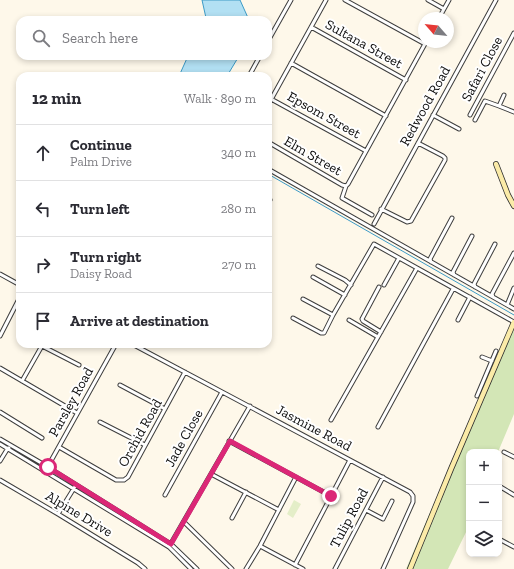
<!DOCTYPE html>
<html lang="en">
<head>
<meta charset="utf-8">
<style>
  :root { --surface:#fff; --page:#f7f7f7; --text:#2b2b33; --muted:#7c7c81; --line:#e1e1e2 }
  body { margin:0; font-family:"Zilla Slab",serif; background:var(--page); color:var(--text) }
  .controls { position:absolute; right:12px; bottom:12px; display:grid; overflow:hidden; border-radius:8px; box-shadow:0 2px 6px #0003 }
  .controls button { width:36px; height:36px; display:grid; place-items:center; padding:0; border:0; border-bottom:1px solid var(--line); background:var(--surface); color:var(--text); font:20px sans-serif }
  .compass { position:absolute; left:418px; top:12px; width:36px; height:36px; border-radius:50%; background:var(--surface); box-shadow:0 2px 6px #0003; rotate:298deg }
  .stop { position:absolute; width:12px; height:12px; margin:-9px; border:3px solid #db2777; border-radius:50%; background:#fff }
  .stop.end { background:#db2777; border-color:#fff; box-shadow:0 1px 4px #0008 }
  .list { margin:0; padding:0; list-style:none }
  h2 { display:flex; justify-content:space-between; align-items:center; height:52px; margin:0; padding:0 16px; font-size:17px }
  h2 small { font-size:13px; font-weight:400; color:var(--muted) }
  .list li { display:grid; grid-template-columns:26px 1fr auto; gap:12px; align-items:center; box-sizing:border-box; height:56px; padding:0 16px; border-top:1px solid var(--line) }
  .list b { display:block; font-size:15px; white-space:nowrap }
  .list p { margin:0; font-size:13px; white-space:nowrap; color:var(--muted) }
  .list em { font-size:13px; font-style:normal; color:var(--muted) }
  .icon { flex:none; width:22px; height:22px; fill:none; stroke:currentColor; stroke-width:2; stroke-linecap:round; stroke-linejoin:round }
  .map { position:relative; flex:none; width:514px; height:569px; overflow:hidden }
  .search { position:absolute; background:var(--surface); box-shadow:0 2px 6px #0003; left:16px; top:16px; width:256px; height:44px; display:flex; align-items:center; gap:10px; box-sizing:border-box; padding:0 14px; border-radius:12px; color:var(--muted); font-size:15px }
  .panel { position:absolute; background:var(--surface); box-shadow:0 2px 6px #0003; left:16px; top:72px; width:256px; height:276px; border-radius:12px }
  .map>svg:first-child { display:block }
  .green { fill:#d3e6b6 }
  .pitch { fill:#e4eec8 }
  .water { fill:#b2e0f3; stroke:#3c9ac6 }
  .lines { fill:none; stroke-linecap:round; stroke-linejoin:round }
  .stream { stroke:#3c9ac6; stroke-width:1 }
  .street-casing { stroke:#3e3e3e; stroke-width:5 }
  .secondary-casing { stroke:#2d2d2d; stroke-width:6 }
  .street { stroke:#fff; stroke-width:3 }
  .secondary { stroke:#fbeba8; stroke-width:4.5 }
  .route { stroke:#db2777; stroke-width:5 }
  .labels { text-anchor:middle; dominant-baseline:central; stroke-width:4; stroke-linejoin:round; paint-order:stroke }
  .street-label { font-size:14px; fill:#0b0b0b; stroke:#fff }
</style>
</head>
<body>
<div class="map">
<svg width="514" height="569" viewBox="0 0 514 569">
  <rect width="100%" height="100%" fill="#fef8ea"/>
  <path class="green" d="M514,324V414L498,452H469V526L448,569H406L434,503L446,483Z"/>
  <path class="pitch" d="M294,500L301,504L293,518L287,514Z"/>
  <path class="water" d="M202,0H240L249,20H205L206,18Z
    M188,56H239L227,76H179Z"/>
  <g class="lines">
    <path class="stream" d="M268,174L514,315"/>
    <g class="street-casing">
      <path id="street" d="M345,0L425,44
        M428,0L444,9
        M439,18L449,0
        M311,27L406,80
        M268,41L291,0
        M291,63L386,116
        M249,76L260,56
        M504,95L499,106L514,112
        M271,99L366,151
        M268,105L326,0
        M433,115L459,129
        M470,115L514,33
        M475,120L485,101L499,106
        M268,142L342,185L346,186L348,184L426,42
        M268,169L514,309
        M346,186L342,198L372,215
        M268,204L270,200
        M381,209L407,222L411,221L445,160V158L443,156L418,143
        M374,224L496,0
        M431,262L430,259L452,218
        M318,266L345,280L351,285
        M0,274L20,285
        M454,275L453,272L472,236
        M313,277L345,295
        M384,285L399,258
        M379,287L362,319L363,321L381,332
        M475,287L474,284L495,244
        M493,297L492,294L514,253
        M303,299L333,315
        M507,305L514,288
        M293,318L321,333H324L333,315L374,244C421,270 467,296 514,322
        M349,320L378,337
        M458,320L470,297
        M0,336L20,297
        M132,344L410,492L413,496V502L383,569
        M42,346L79,365
        M482,357L492,361
        M0,368L77,413
        M22,381L43,344
        M120,385L165,409
        M477,396L496,351
        M0,412L42,438
        M331,420L417,268
        M100,422L145,445
        M378,427L453,289
        M0,439L48,467L171,544L197,569
        M229,441L331,496
        M0,444L169,547L191,569
        M59,447L116,480H124L128,477L185,372
        M504,452L514,457
        M0,461L8,448H9
        M47,468L116,344
        M211,474L279,510
        M0,480L58,514L138,563L145,569
        M499,486L514,495
        M165,495L222,392
        M366,510L383,519L392,501
        M58,514L76,485
        M232,518L246,492
        M184,522L232,569
        M499,539L514,547
        M170,545L250,406
        M260,546L303,569
        M295,565L350,460
        M246,569L260,546L296,477
        M335,569L383,477"/>
    </g>
    <g class="secondary-casing">
      <path id="secondary" d="M496,164L508,195L514,206
        M410,569L451,469L514,322"/>
    </g>
    <use href="#street" class="street"/>
    <use href="#secondary" class="secondary"/>
  </g>
  <g class="lines">
    <path class="route" d="M48,467L171,544L230,441L331,496"/>
  </g>
  <g class="labels">
    <g class="street-label">
      <text transform="translate(364 44) rotate(29)">Sultana Street</text>
      <text transform="translate(482 69) rotate(-62)">Safari Close</text>
      <text transform="translate(425 106) rotate(-61)">Redwood Road</text>
      <text transform="translate(324 115) rotate(29)">Epsom Street</text>
      <text transform="translate(313 156) rotate(30)">Elm Street</text>
      <text transform="translate(71 402) rotate(-61)">Parsley Road</text>
      <text transform="translate(314 428) rotate(28)">Jasmine Road</text>
      <text transform="translate(140 433) rotate(-61)">Orchid Road</text>
      <text transform="translate(184 438) rotate(-61)">Jade Close</text>
      <text transform="translate(79 514) rotate(31)">Alpine Drive</text>
      <text transform="translate(349 518) rotate(-62)">Tulip Road</text>
    </g>
  </g>
</svg>
<div class="controls">
<button>+</button>
<button>−</button>
<button><svg class="icon" aria-label="layers" viewBox="0 0 24 24"><path d="M12 4l9 5-9 5-9-5zM3 14l9 5 9-5"/></svg></button>
</div>
<svg class="compass" viewBox="-18 -18 36 36"><path d="M0-13l5 13h-10z" fill="#e53935"/><path d="M0 13l5-13h-10z" fill="#7c7c81"/></svg>
<div class="stop" style="left:48px;top:467px"></div>
<div class="stop end" style="left:331px;top:496px"></div>
<div class="search"><svg class="icon" aria-label="search" viewBox="0 0 24 24"><circle cx="10" cy="10" r="6"/><path d="M15 15l6 6"/></svg>Search here</div>
<section class="panel">
<h2>12 min<small>Walk · 890 m</small></h2>
<ul class="list">
<li><svg class="icon" aria-label="ahead" viewBox="0 0 24 24"><path d="M12 20V5M6 11l6-6 6 6"/></svg><div><b>Continue</b><p>Palm Drive</p></div><em>340 m</em></li>
<li><svg class="icon" aria-label="left" viewBox="0 0 24 24"><path d="M17 20v-9H6M10 6l-5 5 5 5"/></svg><div><b>Turn left</b></div><em>280 m</em></li>
<li><svg class="icon" aria-label="right" viewBox="0 0 24 24"><path d="M7 20v-9h11M14 6l5 5-5 5"/></svg><div><b>Turn right</b><p>Daisy Road</p></div><em>270 m</em></li>
<li><svg class="icon" aria-label="arrive" viewBox="0 0 24 24"><path d="M6 21V4h12l-3 4 3 4H6"/></svg><div><b>Arrive at destination</b></div></li>
</ul>
</section>
</div>
</body>
</html>
